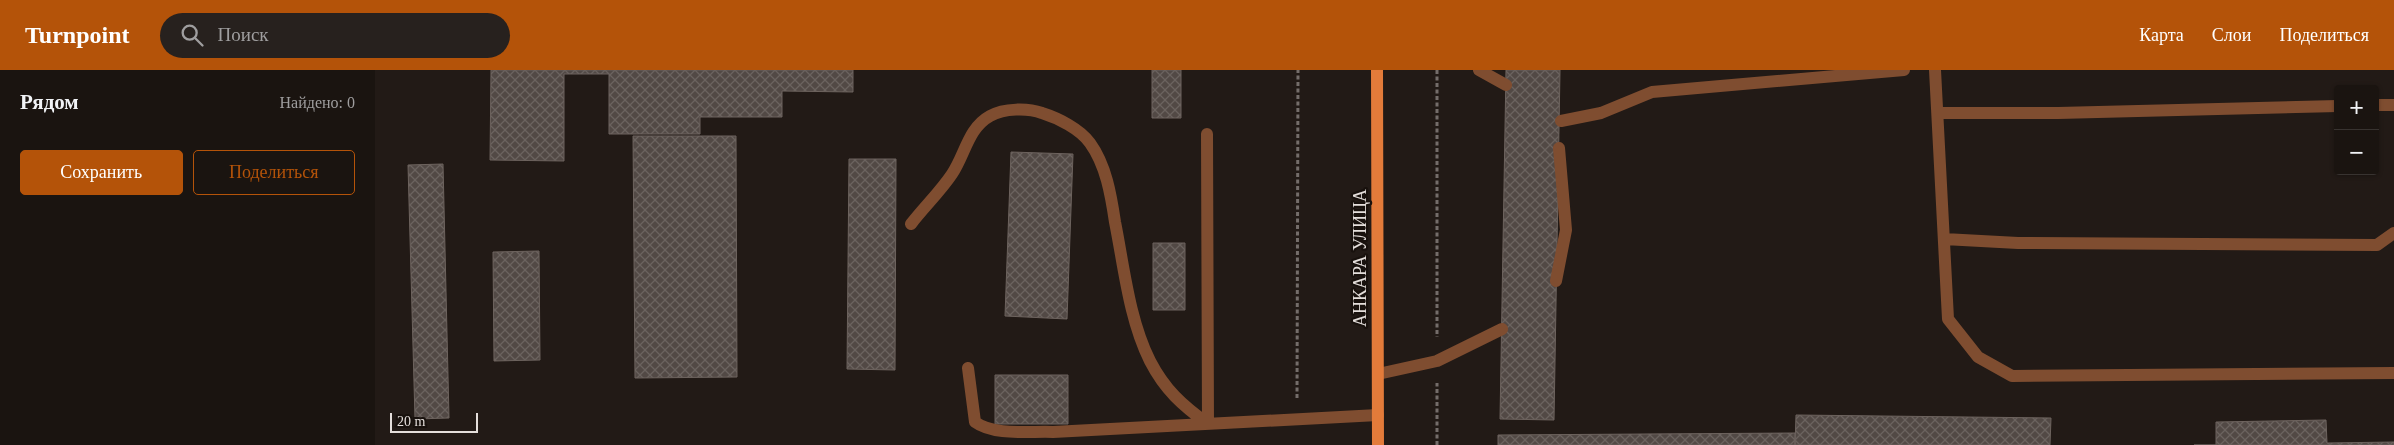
<!DOCTYPE html>
<html lang="ru">
<head>
<meta charset="utf-8">
<style>
  :root { --surface:#1a1410; --page:#27211e; --text:#f1f3f6; --muted:#9f9e9f; --line:#383330; --accent:#b45309 }
  body { margin:0; font-family:"Times New Roman",serif; background:var(--page); color:var(--text) }
  .controls { position:absolute; right:15px; top:15px; display:grid; overflow:hidden; border-radius:5px; box-shadow:0 1px 4px #0004 }
  .controls button { width:45px; height:45px; display:grid; place-items:center; padding:0; border:0; border-bottom:1px solid var(--line); background:var(--surface); color:var(--text); font:25px sans-serif }
  .scale { position:absolute; left:15px; bottom:12px; width:88px; box-sizing:border-box; padding-left:5px; border:2px solid #e4dedb; border-top:0; font-size:14px; line-height:18px; white-space:nowrap; color:#e4dedb; -webkit-text-stroke:4px #18110d; paint-order:stroke }
  .list { margin:0; padding:0; list-style:none }
  h2 { display:flex; justify-content:space-between; align-items:center; height:65px; margin:0; padding:0 20px; font-size:21px }
  h2 small { font-size:16px; font-weight:400; color:var(--muted) }
  .actions { display:flex; gap:10px; padding:15px 20px }
  .actions a { flex:1; padding:11px 0; border:1px solid var(--accent); border-radius:5px; text-align:center; font-size:18px; color:var(--accent) }
  .actions .main { background:var(--accent); color:#fff }
  .icon { flex:none; width:28px; height:28px; fill:none; stroke:currentColor; stroke-width:2; stroke-linecap:round; stroke-linejoin:round }
  .map { position:relative; flex:none; width:2019px; height:375px; overflow:hidden }
  header { display:flex; align-items:center; gap:30px; box-sizing:border-box; height:70px; padding:0 25px; background:var(--accent); color:#fff }
  header strong { font-size:24px }
  nav { display:flex; gap:28px; margin-inline-start:auto; font-size:18px }
  .search { width:350px; height:45px; background:var(--page); display:flex; align-items:center; gap:12px; box-sizing:border-box; padding:0 18px; border-radius:28px; color:var(--muted); font-size:19px }
  main { display:flex }
  aside { flex:1; background:var(--surface) }
  .map>svg:first-child { display:block }
  .building { fill:url(#building-cross-hatch); stroke:#6d635e }
  .lines { fill:none; stroke-linecap:round; stroke-linejoin:round }
  .path { stroke:#746d6a; stroke-width:3; stroke-dasharray:4 2.5; stroke-linecap:butt }
  .service { stroke:#7f4d30; stroke-width:12 }
  .primary { stroke:#e37b3a; stroke-width:12 }
  .labels { text-anchor:middle; dominant-baseline:central; stroke-width:4.5; stroke-linejoin:round; paint-order:stroke }
  .street-label { font-size:18px; fill:#e4dedb; stroke:#18110d }
</style>
</head>
<body>
<header>
<strong>Turnpoint</strong>
<div class="search"><svg class="icon" aria-label="search" viewBox="0 0 24 24"><circle cx="10" cy="10" r="6"/><path d="M15 15l6 6"/></svg>Поиск</div>
<nav><a>Карта</a><a>Слои</a><a>Поделиться</a></nav>
</header>
<main>
<aside>
<h2>Рядом<small>Найдено: 0</small></h2>
<ul class="list">
</ul>
<div class="actions"><a class="main">Сохранить</a><a>Поделиться</a></div>
</aside>
<div class="map">
<svg width="2019" height="375" viewBox="0 0 2019 375">
  <defs>
    <pattern id="building-cross-hatch" width="8" height="8" patternUnits="userSpaceOnUse" patternTransform="scale(1.25)"><rect width="8" height="8" fill="#524945"/><path d="M0 0l8 8M0 8l8-8" fill="none" stroke="#6b635f"/></pattern>
  </defs>
  <rect width="100%" height="100%" fill="#221a16"/>
  <path class="building" d="M116,0H478V22L407,21V47H325V64H234V4H189V91L115,90Z
    M777,0H806V48H777Z
    M1131,0H1185L1179,350L1125,349Z
    M258,66H361L362,307L260,308Z
    M636,82L698,84L692,249L630,246Z
    M474,89H521L520,300L472,299Z
    M68,94L74,348L40,349L33,95Z
    M778,173H810V240H778Z
    M164,181L165,290L119,291L118,182Z
    M620,305H693V354H620Z
    M1421,345L1676,348L1675,375H1420Z
    M1951,350L1952,373L2019,372V375H1819H1841V352Z
    M1420,363V375H1123V365Z"/>
  <g class="lines">
    <path class="path" d="M1062,0V267
      M922,328L923,0
      M1062,375V313"/>
    <path class="service" d="M1104,0L1131,15
      M1560,0L1573,249L1603,287L1637,306L2019,303
      M2000,35H2019
      M1564,43H1683L1963,36
      M1186,51L1226,43L1277,22L1529,0
      M832,64L833,354
      M536,154C549,137 565,122 577,104C590,85 593,58 615,46C629,38 653,38 667,43C683,48 705,59 715,73C731,95 736,125 740,152C749,197 754,249 775,291C790,320 807,335 833,354
      M1569,169L1643,173L2002,175L2019,163
      M1181,211L1191,160L1184,78
      M593,298L600,352C619,366 655,361 678,362L1003,345
      M1003,304L1062,291L1127,259"/>
    <path class="primary" d="M1002,0L1003,375"/>
  </g>
  <g class="labels">
    <g class="street-label">
      <text transform="translate(985 188) rotate(-90)">АНКАРА УЛИЦА</text>
    </g>
  </g>
</svg>
<div class="controls">
<button>+</button>
<button>−</button>
</div>
<div class="scale">20 m</div>
</div>
</main>
</body>
</html>
